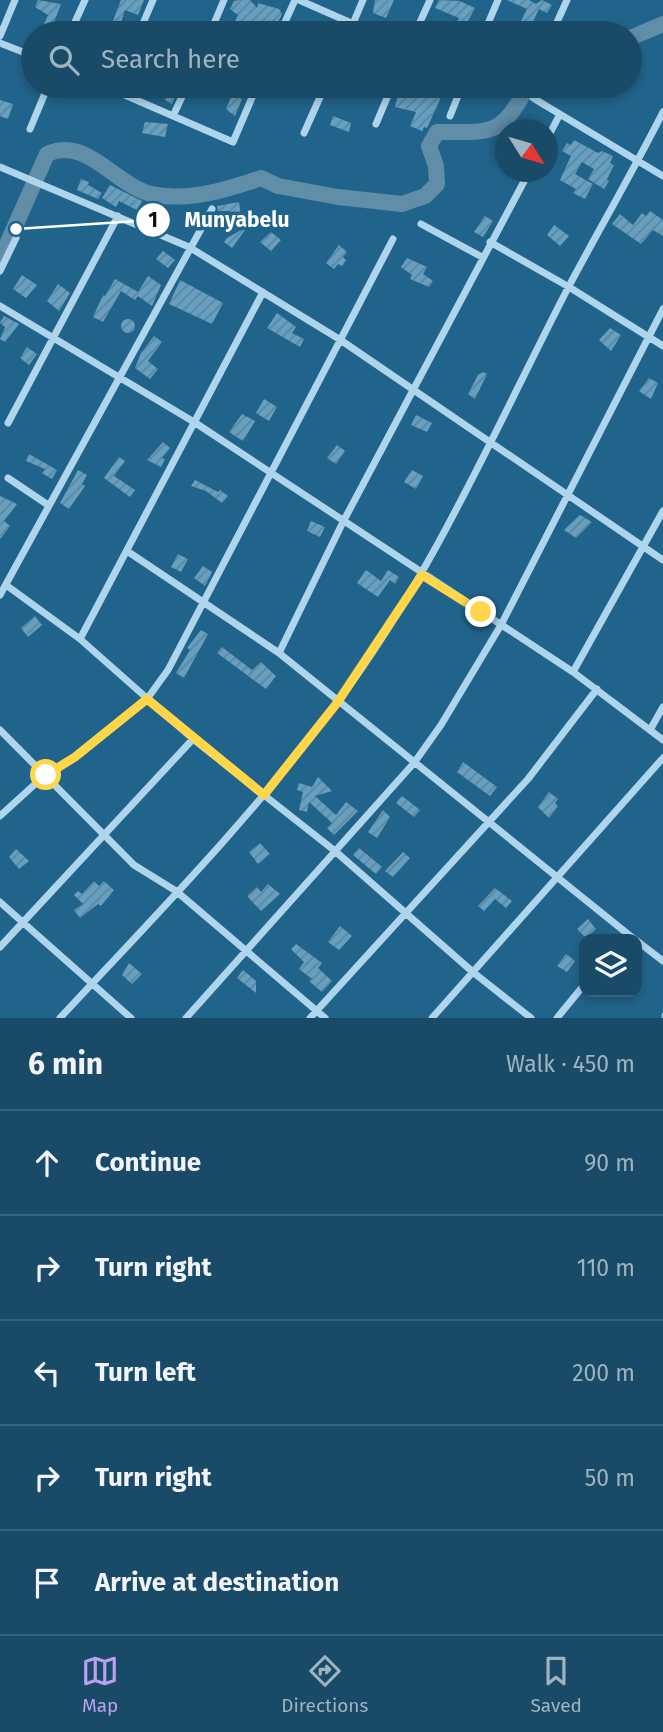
<!DOCTYPE html>
<html lang="en">
<head>
<meta charset="utf-8">
<style>
  :root { --surface:#194b68; --page:#265571; --text:#f1f3f6; --muted:#9fb3c0; --line:#37637c; --accent:#bca0f2 }
  body { margin:0; font-family:"Fira Sans",sans-serif; background:var(--page); color:var(--text) }
  .controls { position:absolute; right:21px; bottom:21px; display:grid; overflow:hidden; border-radius:14px; box-shadow:0 4px 10px #0003 }
  .controls button { width:63px; height:63px; display:grid; place-items:center; padding:0; border:0; border-bottom:2px solid var(--line); background:var(--surface); color:var(--text); font:35px sans-serif }
  .compass { position:absolute; left:495px; top:119px; width:63px; height:63px; border-radius:50%; background:var(--surface); box-shadow:0 4px 10px #0003; rotate:127deg }
  .stop { position:absolute; width:21px; height:21px; margin:-16px; border:5px solid #ffd54a; border-radius:50%; background:#fff }
  .stop.end { background:#ffd54a; border-color:#fff; box-shadow:0 2px 7px #0008 }
  .list { margin:0; padding:0; list-style:none }
  h2 { display:flex; justify-content:space-between; align-items:center; height:91px; margin:0; padding:0 28px; font-size:30px }
  h2 small { font-size:23px; font-weight:400; color:var(--muted) }
  .list li { display:grid; grid-template-columns:46px 1fr auto; gap:21px; align-items:center; box-sizing:border-box; height:105px; padding:0 28px; border-top:2px solid var(--line) }
  .list b { display:block; font-size:26px; white-space:nowrap }
  .list em { font-size:23px; font-style:normal; color:var(--muted) }
  .icon { flex:none; width:38px; height:38px; fill:none; stroke:currentColor; stroke-width:2; stroke-linecap:round; stroke-linejoin:round }
  .map { position:relative; flex:none; width:663px; height:1018px; overflow:hidden }
  .search { position:absolute; background:var(--surface); box-shadow:0 4px 10px #0003; left:21px; right:21px; top:21px; height:77px; display:flex; align-items:center; gap:18px; box-sizing:border-box; padding:0 24px; border-radius:38px; color:var(--muted); font-size:26px }
  .sheet { height:616px; background:var(--surface) }
  nav { display:flex; justify-content:space-around; align-items:center; box-sizing:border-box; height:98px; border-top:2px solid var(--line); background:var(--surface); font-size:19px; color:var(--muted) }
  nav a { display:grid; justify-items:center; gap:4px }
  nav .on { color:var(--accent) }
  .map>svg:first-child { display:block }
  .lines { fill:none; stroke-linecap:round; stroke-linejoin:round }
  .stream { stroke:#a1d3ec; stroke-width:2.5 }
  .river { stroke:#608da8; stroke-width:16 }
  .building { fill:url(#building-hatch) }
  .minor { stroke:#aed5eb; stroke-width:7 }
  .route { stroke:#ffd54a; stroke-width:9 }
  .leader { fill:none; stroke:#fff; stroke-width:2.5 }
  .callout-dot { fill:#fff; stroke:#21648b; stroke-width:2.5 }
  .mark-label { font-size:21px; text-anchor:middle; font-weight:bold; fill:#111 }
  .callout-label { font-size:21px; text-anchor:middle; font-weight:bold; fill:#fff; stroke:#21648b; stroke-width:7; stroke-linejoin:round; paint-order:stroke }
</style>
</head>
<body>
<div class="map">
<svg width="663" height="1018" viewBox="0 0 663 1018">
  <defs>
    <pattern id="building-hatch" width="6" height="6" patternUnits="userSpaceOnUse" patternTransform="scale(1.75)"><rect width="6" height="6" fill="#669fbf"/><path d="M-1 1l2-2M0 6l6-6M5 7l2-2" fill="none" stroke="#5e869c"/></pattern>
  </defs>
  <rect width="100%" height="100%" fill="#21648b"/>
  <g class="lines">
    <path class="stream" d="M663,1014V1017"/>
    <path class="river" d="M630,38L663,24
      M0,260L47,154C89,135 116,189 156,195C191,201 229,189 261,178L278,186L338,197L402,204L425,196L437,184L436,166L429,146L437,132C493,132 500,137 528,86"/>
  </g>
  <path class="building" d="M38,0L61,4L50,33H40L48,15L35,7Z
    M121,0H144L138,15L125,10L119,29L128,33H93L100,21L111,26Z
    M239,0H250L257,8L258,3L279,9L282,14L274,31L252,21L246,33H234L237,28L233,26L238,15L230,9L234,1Z
    M375,0H394L386,18L373,13Z
    M439,0L460,1L475,8L467,23L476,27L474,33H452L459,18L435,8Z
    M507,0H529L536,4L542,0L552,5L547,13L539,9L528,32L518,27L527,9Z
    M150,86H171L179,89L172,104L165,100L168,93Z
    M414,86H434L443,93L427,128L424,127L422,131L410,126L416,112L395,107L398,95L410,94Z
    M232,95L242,99L235,116L226,109Z
    M0,100L13,104L8,119L0,116Z
    M333,116L351,123L349,132L330,125Z
    M145,122L168,124L165,137L142,133Z
    M574,140L598,153L602,151L613,156L610,163L614,165L607,179L609,181L604,189L588,179L594,169L582,162L575,174L593,184L585,199L573,193L576,189L560,180L571,156L562,151L567,143L571,145Z
    M81,179L89,182L88,185L102,193L98,199L77,190Z
    M110,185L142,201L137,210L119,201L116,207L102,198Z
    M239,202L241,215L230,217V211H218L217,206Z
    M650,211L663,220V236L653,230L641,244L612,224L620,214L633,225L642,213L646,216Z
    M485,216L493,221L483,237L474,232Z
    M554,225L569,236L560,246L547,235Z
    M248,226L232,248L224,242L227,238Z
    M271,232L281,240L271,251L260,242Z
    M339,245L347,252L343,257L346,260L342,266L338,264L334,269L326,263Z
    M163,251L175,260L168,268L156,259Z
    M407,258L427,267L423,274L433,281L429,287L410,279L412,275L401,267Z
    M22,275L37,285L26,298L13,289Z
    M148,276L161,285L152,306L138,296L135,300L121,291L103,322L93,317L103,295L105,296L115,279L138,292Z
    M180,280L223,303L212,324L169,304Z
    M58,284L70,293L59,311L47,301Z
    M277,313L296,327L292,333L304,339L300,347L267,328Z
    M4,316L19,324L5,342L0,339L5,327L0,323Z
    M121 326a7 7 0 1 1 14 0a7 7 0 1 1-14 0Z
    M610,328L621,335L611,351L599,340Z
    M154,336L162,342L148,361L158,369L150,379L135,368L141,353Z
    M27,347L37,354L29,365L20,358Z
    M483,372L487,374L475,399L468,394L478,375Z
    M649,378L658,383L651,399L639,391Z
    M264,399L277,407L269,421L256,413Z
    M242,414L255,421L243,441L229,432Z
    M416,415L432,423L427,432L411,425Z
    M163,442L170,448L162,458L165,459L161,467L147,460Z
    M337,445L345,451L336,464L327,458Z
    M29,454L57,470L52,479L42,473L45,469L26,461Z
    M119,457L125,461L114,476L135,490L130,497L104,478Z
    M78,470L87,475L82,484L85,486L69,509L60,503Z
    M412,470L423,476L416,489L404,482Z
    M195,480L218,492L220,490L228,496L222,503L206,491L191,486Z
    M0,496L17,504L4,521L10,526L0,539Z
    M580,515L592,522L576,538L564,530Z
    M311,521L325,527L320,537L307,531Z
    M178,554L188,559L181,572L171,567Z
    M203,566L212,572L205,586L194,578Z
    M366,570L381,581L388,570L399,577L395,584L390,580L378,597L357,583Z
    M35,616L42,625L28,637L21,628Z
    M201,630L208,634L184,678L176,673L190,650L187,648Z
    M222,647L252,670L261,662L276,676L266,689L217,653Z
    M463,762L497,787L490,796L457,772Z
    M318,777L332,791L315,796L336,815L346,802L358,811L334,835L327,828L332,823L309,802L307,812L299,810L303,792L297,790L299,783L312,787Z
    M549,792L558,799L555,803L558,806L549,818L538,807Z
    M402,796L420,810L414,817L396,803Z
    M383,810L390,817L377,838L368,832Z
    M260,843L270,854L258,864L249,852Z
    M359,848L382,867L376,874L353,855Z
    M16,849L29,861L19,869L9,857Z
    M403,852L410,858L393,877L385,871Z
    M94,881L99,886L104,881L114,890L101,906L98,904L80,918L74,910L83,904L74,895L78,891L82,894Z
    M268,884L280,894L261,911L247,896L257,887L261,892Z
    M495,888L512,901L506,908L495,899L484,911L478,906Z
    M588,919L596,929L586,938L577,929Z
    M340,926L352,936L339,950L328,942Z
    M296,944L322,963L318,968L332,981L322,992L309,981L312,979L299,969L304,962L291,949Z
    M566,954L575,961L567,972L557,966Z
    M129,963L142,974L132,984L122,975Z
    M243,970L256,981V993L237,978Z"/>
  <g class="lines">
    <path class="minor" d="M299,0L374,33
      M553,31L567,0
      M70,33L85,0
      M139,33L153,0
      M210,33L224,0
      M280,33L295,0
      M349,33L363,0
      M415,33L430,0
      M484,33L498,0
      M0,36L15,0
      M0,43L33,56
      M104,86L233,142L257,86
      M494,86L499,88
      M533,98L663,176
      M173,116L187,86
      M450,116L462,86
      M376,124L392,86
      M30,129L48,86
      M304,133L325,86
      M548,137L560,114
      M0,167L189,247L339,339L663,560
      M421,224L482,257
      M490,242L569,287L663,346
      M0,271L16,238
      M0,306L194,422L573,672L663,740
      M8,423L118,216
      M8,478L48,505
      M127,551L279,653L634,939
      M6,585L80,639L193,739L335,851L474,973L531,1018
      M0,595L212,209
      M80,639L263,292
      M279,653L343,522L529,172
      M573,672L663,511
      M0,730L134,865L176,891L325,1018
      M650,730L663,707
      M0,816L45,775L75,757L147,699L168,670L393,239
      M0,902L131,1018
      M637,941L663,961
      M0,947L193,739
      M60,1018C155,916 253,816 336,704C433,575 495,429 569,286C600,228 633,171 663,112
      M186,1018L414,763L441,725L501,625L663,309
      M310,1018L528,779L597,689
      M432,1018L663,758
      M557,1018L584,985"/>
  </g>
  <g class="lines">
    <path class="route" d="M46,775L75,757L147,699L264,795L337,703L422,575L481,612"/>
  </g>
  <path class="leader" d="M16 229L153 220"/>
  <g class="callout-dot">
    <circle cx="16" cy="229" r="7"/>
    <circle cx="153" cy="220" r="18"/>
  </g>
  <g class="mark-label">
    <text x="153" y="227">1</text>
  </g>
  <g class="callout-label">
    <text x="237" y="227">Munyabelu</text>
  </g>
</svg>
<div class="controls">
<button><svg class="icon" aria-label="layers" viewBox="0 0 24 24"><path d="M12 4l9 5-9 5-9-5zM3 14l9 5 9-5"/></svg></button>
</div>
<svg class="compass" viewBox="-18 -18 36 36"><path d="M0-13l5 13h-10z" fill="#e53935"/><path d="M0 13l5-13h-10z" fill="#9fb3c0"/></svg>
<div class="stop" style="left:46px;top:775px"></div>
<div class="stop end" style="left:481px;top:612px"></div>
<div class="search"><svg class="icon" aria-label="search" viewBox="0 0 24 24"><circle cx="10" cy="10" r="6"/><path d="M15 15l6 6"/></svg>Search here</div>
</div>
<section class="sheet">
<h2>6 min<small>Walk · 450 m</small></h2>
<ul class="list">
<li><svg class="icon" aria-label="ahead" viewBox="0 0 24 24"><path d="M12 20V5M6 11l6-6 6 6"/></svg><div><b>Continue</b></div><em>90 m</em></li>
<li><svg class="icon" aria-label="right" viewBox="0 0 24 24"><path d="M7 20v-9h11M14 6l5 5-5 5"/></svg><div><b>Turn right</b></div><em>110 m</em></li>
<li><svg class="icon" aria-label="left" viewBox="0 0 24 24"><path d="M17 20v-9H6M10 6l-5 5 5 5"/></svg><div><b>Turn left</b></div><em>200 m</em></li>
<li><svg class="icon" aria-label="right" viewBox="0 0 24 24"><path d="M7 20v-9h11M14 6l5 5-5 5"/></svg><div><b>Turn right</b></div><em>50 m</em></li>
<li><svg class="icon" aria-label="arrive" viewBox="0 0 24 24"><path d="M6 21V4h12l-3 4 3 4H6"/></svg><div><b>Arrive at destination</b></div></li>
</ul>
</section>
<nav>
<a class="on"><svg class="icon" aria-label="map" viewBox="0 0 24 24"><path d="M3 6l6-2 6 2 6-2v14l-6 2-6-2-6 2zM9 4v14M15 6v14"/></svg>Map</a>
<a><svg class="icon" aria-label="directions" viewBox="0 0 24 24"><path d="M12 3l9 9-9 9-9-9zM9 14v-3h6M13 9l2 2-2 2"/></svg>Directions</a>
<a><svg class="icon" aria-label="saved" viewBox="0 0 24 24"><path d="M7 4h10v16l-5-4-5 4z"/></svg>Saved</a>
</nav>
</body>
</html>
